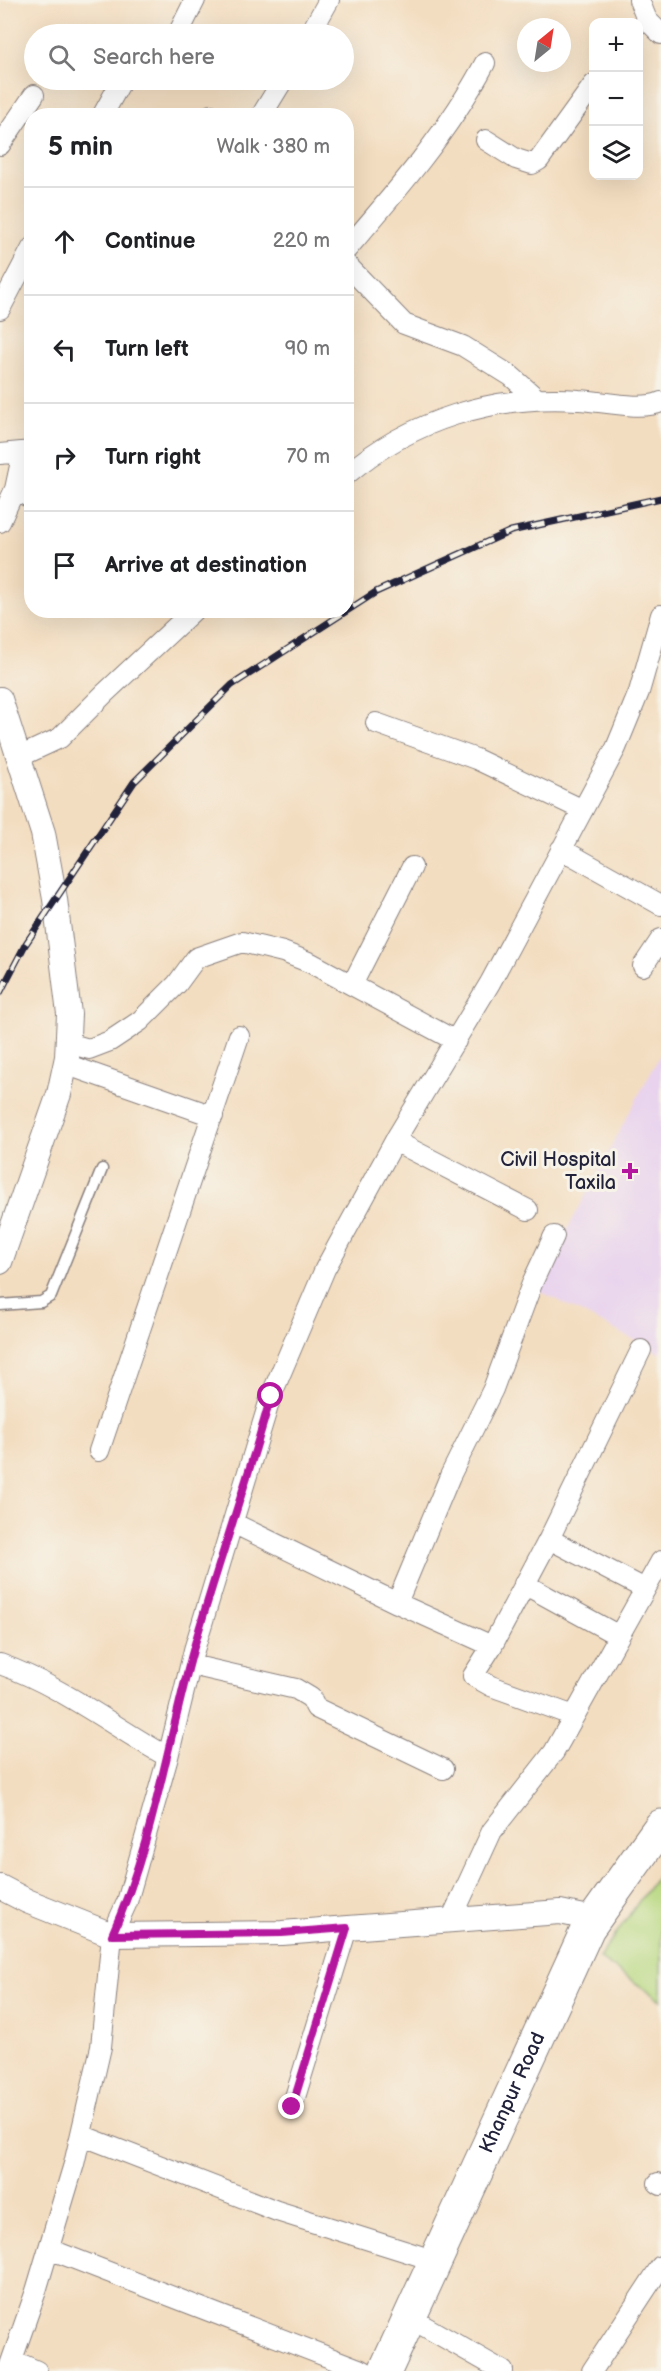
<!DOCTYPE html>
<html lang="en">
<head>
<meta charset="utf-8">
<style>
  :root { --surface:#fff; --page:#f2f2f2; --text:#202124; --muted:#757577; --line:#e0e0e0 }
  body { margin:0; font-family:"Balsamiq Sans",sans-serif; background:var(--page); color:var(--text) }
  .controls { position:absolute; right:18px; top:18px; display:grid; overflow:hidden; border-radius:12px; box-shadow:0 6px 24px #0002 }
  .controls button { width:54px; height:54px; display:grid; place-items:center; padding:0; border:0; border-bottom:2px solid var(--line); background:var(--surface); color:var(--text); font:30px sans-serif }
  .compass { position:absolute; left:517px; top:18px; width:54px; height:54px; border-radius:50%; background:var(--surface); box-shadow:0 6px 24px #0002; rotate:30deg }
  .stop { position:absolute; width:18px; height:18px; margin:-14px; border:4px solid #b5179e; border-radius:50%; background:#fff }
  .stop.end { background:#b5179e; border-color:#fff; box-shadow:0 2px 6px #0008 }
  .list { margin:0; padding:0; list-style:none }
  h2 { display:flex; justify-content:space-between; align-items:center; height:78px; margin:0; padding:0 24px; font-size:26px }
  h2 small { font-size:20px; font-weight:400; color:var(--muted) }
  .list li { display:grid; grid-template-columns:39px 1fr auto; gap:18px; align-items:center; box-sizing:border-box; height:108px; padding:0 24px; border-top:2px solid var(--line) }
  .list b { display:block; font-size:22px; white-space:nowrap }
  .list em { font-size:20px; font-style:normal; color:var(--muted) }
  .icon { flex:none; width:33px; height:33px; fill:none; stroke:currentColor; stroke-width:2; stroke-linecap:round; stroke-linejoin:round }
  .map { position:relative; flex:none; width:661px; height:2371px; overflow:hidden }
  .search { position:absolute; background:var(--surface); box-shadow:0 6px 24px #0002; left:24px; top:24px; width:330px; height:66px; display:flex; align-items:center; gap:15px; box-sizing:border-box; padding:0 21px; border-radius:33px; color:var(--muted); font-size:22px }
  .panel { position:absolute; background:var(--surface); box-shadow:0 6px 24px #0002; left:24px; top:108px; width:330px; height:510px; border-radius:24px }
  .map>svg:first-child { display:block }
  .built { fill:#e8d2ee }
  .green { fill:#b7d880; stroke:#6c7d5e; stroke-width:1.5 }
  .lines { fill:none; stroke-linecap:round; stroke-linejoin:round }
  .service-casing { stroke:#8a807e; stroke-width:13 }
  .minor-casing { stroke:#8a807e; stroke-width:22 }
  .tertiary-casing { stroke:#8a807e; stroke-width:26 }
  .trunk-casing { stroke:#8a807e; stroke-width:35 }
  .service { stroke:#fff; stroke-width:10 }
  .minor { stroke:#fff; stroke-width:20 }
  .tertiary { stroke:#fff; stroke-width:24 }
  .trunk { stroke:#fff; stroke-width:33 }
  .rail-casing { stroke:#22223b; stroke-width:7 }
  .rail { stroke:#f7f3e8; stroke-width:4.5; stroke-dasharray:14; stroke-linecap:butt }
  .route { stroke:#b5179e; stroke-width:8 }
  .poi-dot { fill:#b5179e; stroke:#f7f3e8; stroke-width:2 }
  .labels { text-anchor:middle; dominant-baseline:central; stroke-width:6; stroke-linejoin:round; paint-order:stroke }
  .poi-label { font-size:20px; fill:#22223b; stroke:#f7f3e8; text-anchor:end }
  .street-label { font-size:20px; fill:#22223b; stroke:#f7f3e8 }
</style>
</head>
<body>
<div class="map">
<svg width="661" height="2371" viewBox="0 0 661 2371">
  <rect width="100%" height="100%" fill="#f7f3e8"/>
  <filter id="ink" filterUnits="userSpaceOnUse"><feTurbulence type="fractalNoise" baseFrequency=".0167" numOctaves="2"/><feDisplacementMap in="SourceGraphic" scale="12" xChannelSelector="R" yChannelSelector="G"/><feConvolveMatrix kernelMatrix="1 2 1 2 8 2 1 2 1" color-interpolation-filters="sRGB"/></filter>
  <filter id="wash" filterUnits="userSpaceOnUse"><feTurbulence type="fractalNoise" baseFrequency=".008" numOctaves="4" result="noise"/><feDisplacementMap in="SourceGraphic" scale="24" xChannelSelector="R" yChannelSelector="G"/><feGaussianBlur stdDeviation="1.35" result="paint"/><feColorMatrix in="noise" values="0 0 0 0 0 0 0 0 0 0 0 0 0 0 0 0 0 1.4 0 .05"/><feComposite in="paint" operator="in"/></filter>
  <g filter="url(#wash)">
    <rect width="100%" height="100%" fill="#f3ddc0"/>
    <path class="built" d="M661,1053V1354L536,1289Z"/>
    <path class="green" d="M661,1870V2000L599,1958Z"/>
  </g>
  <g filter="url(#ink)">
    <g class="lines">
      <g class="service-casing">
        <path id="service" d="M0,1305L41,1302L51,1296L102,1169"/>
      </g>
      <g class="minor-casing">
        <path id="minor" d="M639,0L647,20L661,34
          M178,34L195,0
          M310,34L329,0
          M211,115V116
          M102,116L122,80
          M261,116L283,80
          M486,140L516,159L532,164L539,160L594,84
          M0,145L34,95
          M346,250C397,191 449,131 485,63
          M346,264L404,324L463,346L511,376L536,398
          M0,309L32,248
          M0,454L32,451
          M346,475C410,420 496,394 579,400C601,401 642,411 661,402
          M15,489L32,499
          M0,522L15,489L23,452
          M376,723L476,759L583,810
          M19,757L60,738L105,693L194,610
          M561,849L661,905
          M643,966L661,939
          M352,985L412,867
          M68,1043L89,1049L110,1041L140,1021L177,984L196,958L242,942L283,952L311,963L456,1041
          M65,1064L213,1116
          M395,1141L528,1210
          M99,1451L239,1036
          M233,1523L397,1603L492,1646
          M549,1539L645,1589
          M524,1584L619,1636
          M397,1603L450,1476L493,1389L533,1281L554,1236
          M0,1664C62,1686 112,1726 168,1757
          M191,1665L296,1689L311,1698L316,1708L443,1769
          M574,1716L491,1686L473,1676L492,1646L549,1539L641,1350
          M451,1920L492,1831L554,1752L661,1561
          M292,2107L347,1928
          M81,2135L277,2211L436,2261
          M658,2183L661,2185
          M49,2249L364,2371
          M410,2318L503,2371
          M12,2360L37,2371
          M8,2371L36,2291L74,2164L101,2047L112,1935L127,1902L168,1757L194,1650L271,1396L325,1269L397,1137L490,983L616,748L639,692L661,615
          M592,2371L661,2266"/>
      </g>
      <g class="tertiary-casing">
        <path id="tertiary" d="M0,699L43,833L55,899L69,1014L67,1057L59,1094L0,1262
          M0,1887L27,1901L112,1935L282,1933L560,1912L594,1919"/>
      </g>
      <g class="trunk-casing">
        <g id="trunk">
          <path id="s1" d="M385,2371L588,1928L661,1826"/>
        </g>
      </g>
      <use href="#service" class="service"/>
      <use href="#minor" class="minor"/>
      <use href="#tertiary" class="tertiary"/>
      <use href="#trunk" class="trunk"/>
      <g class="rail-casing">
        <path id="rail" d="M0,993L25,945L134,782L232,685L376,592L511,531L661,498"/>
      </g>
      <use href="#rail" class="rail"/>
    </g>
  </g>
  <g class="lines" filter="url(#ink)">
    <path class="route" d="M271,1396C248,1480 218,1563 194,1647C167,1743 153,1844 112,1935L282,1933L347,1928L292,2107"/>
  </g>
  <path class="poi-dot" d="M627 1162h6v6h6v6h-6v6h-6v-6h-6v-6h6z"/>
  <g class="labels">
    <g class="poi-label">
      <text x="616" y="1160">Civil Hospital<tspan x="616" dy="23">Taxila</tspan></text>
    </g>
    <g class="street-label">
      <text stroke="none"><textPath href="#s1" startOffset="306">Khanpur Road</textPath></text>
    </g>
  </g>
</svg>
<div class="controls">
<button>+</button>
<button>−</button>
<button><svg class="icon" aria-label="layers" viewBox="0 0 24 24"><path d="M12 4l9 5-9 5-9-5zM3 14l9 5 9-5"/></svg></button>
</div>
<svg class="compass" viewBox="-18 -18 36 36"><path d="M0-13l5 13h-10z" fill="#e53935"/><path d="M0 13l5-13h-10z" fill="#757577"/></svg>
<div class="stop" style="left:271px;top:1396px"></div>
<div class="stop end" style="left:292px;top:2107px"></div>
<div class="search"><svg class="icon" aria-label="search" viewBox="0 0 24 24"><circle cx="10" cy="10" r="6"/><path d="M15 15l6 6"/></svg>Search here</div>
<section class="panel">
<h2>5 min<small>Walk · 380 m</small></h2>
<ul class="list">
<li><svg class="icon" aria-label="ahead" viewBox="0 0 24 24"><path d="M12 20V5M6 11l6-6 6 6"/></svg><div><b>Continue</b></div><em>220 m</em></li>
<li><svg class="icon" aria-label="left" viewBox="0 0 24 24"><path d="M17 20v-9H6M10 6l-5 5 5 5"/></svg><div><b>Turn left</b></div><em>90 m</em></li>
<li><svg class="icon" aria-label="right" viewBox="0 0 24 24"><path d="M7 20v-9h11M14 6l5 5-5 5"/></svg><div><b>Turn right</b></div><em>70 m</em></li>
<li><svg class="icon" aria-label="arrive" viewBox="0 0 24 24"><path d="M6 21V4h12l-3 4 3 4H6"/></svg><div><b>Arrive at destination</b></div></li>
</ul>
</section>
</div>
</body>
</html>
